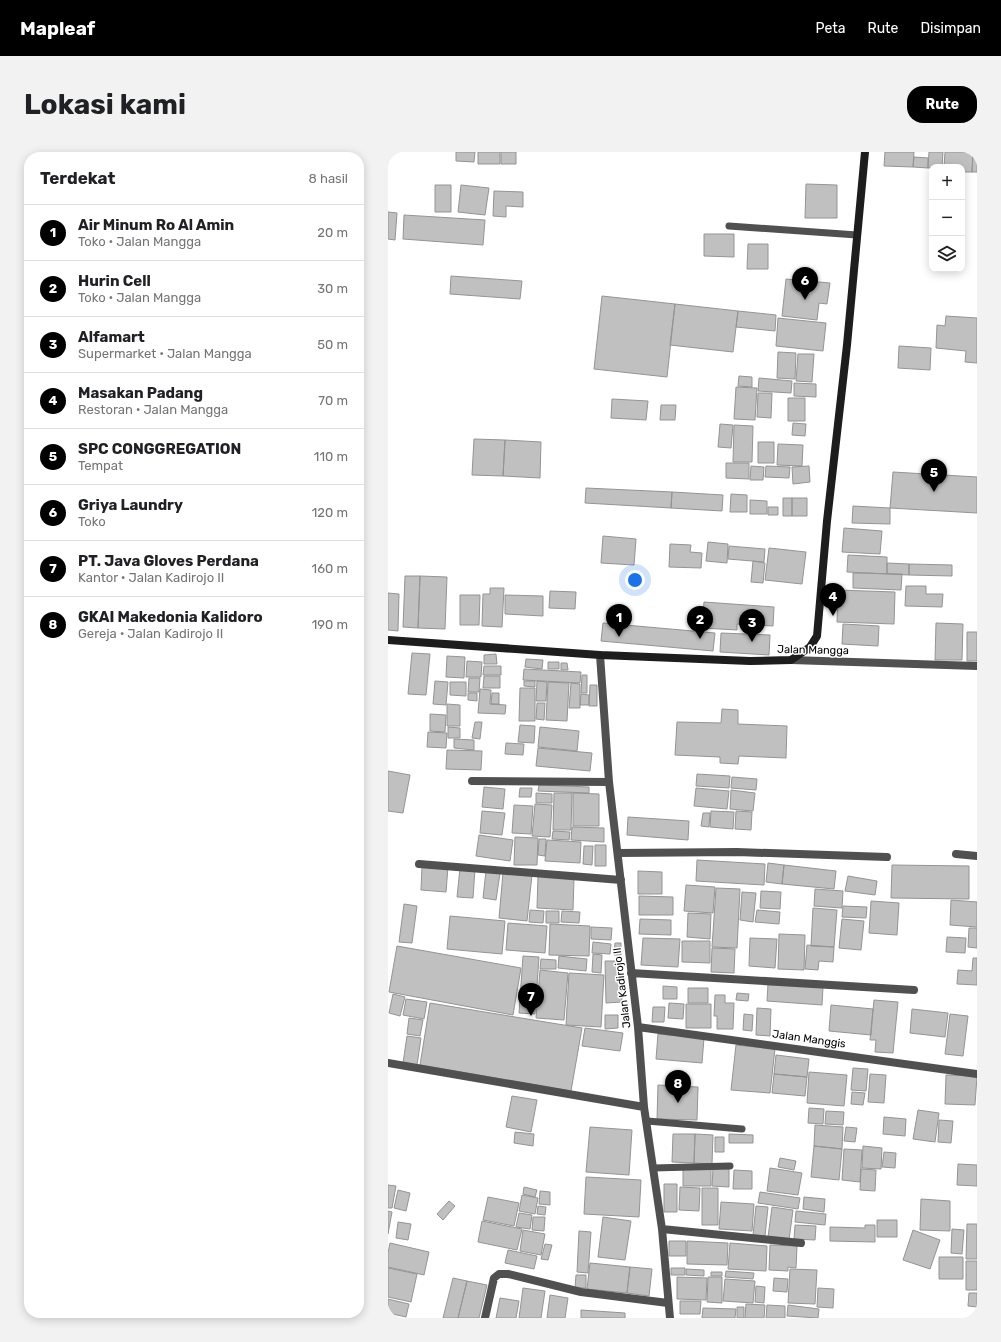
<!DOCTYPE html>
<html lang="id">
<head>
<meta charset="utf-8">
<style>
  :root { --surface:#fff; --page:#f2f2f2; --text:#202124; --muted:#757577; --line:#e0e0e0; --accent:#000 }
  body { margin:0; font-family:Rubik,sans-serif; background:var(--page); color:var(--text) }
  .controls { position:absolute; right:12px; top:12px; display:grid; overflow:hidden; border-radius:8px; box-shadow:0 2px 10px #0003 }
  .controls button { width:36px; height:36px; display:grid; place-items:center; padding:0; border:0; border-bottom:1px solid var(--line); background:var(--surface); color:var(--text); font:20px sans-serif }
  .you { position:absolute; left:247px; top:428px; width:14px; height:14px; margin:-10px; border:3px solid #fff; border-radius:50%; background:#1a73e8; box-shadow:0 0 0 6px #1a73e833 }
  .badge { display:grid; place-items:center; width:26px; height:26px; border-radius:50%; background:var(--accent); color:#fff; font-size:13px; font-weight:700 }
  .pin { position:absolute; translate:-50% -33px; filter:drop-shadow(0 1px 2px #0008) }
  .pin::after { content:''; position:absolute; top:21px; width:14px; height:12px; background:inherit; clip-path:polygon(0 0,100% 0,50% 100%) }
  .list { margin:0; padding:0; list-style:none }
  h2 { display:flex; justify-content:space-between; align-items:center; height:52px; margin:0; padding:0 16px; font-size:17px }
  h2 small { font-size:13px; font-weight:400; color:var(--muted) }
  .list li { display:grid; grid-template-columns:26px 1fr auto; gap:12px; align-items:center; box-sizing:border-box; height:56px; padding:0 16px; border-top:1px solid var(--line) }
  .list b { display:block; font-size:15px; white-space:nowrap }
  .list p { margin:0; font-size:13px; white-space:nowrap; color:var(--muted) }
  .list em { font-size:13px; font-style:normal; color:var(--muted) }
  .icon { flex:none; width:22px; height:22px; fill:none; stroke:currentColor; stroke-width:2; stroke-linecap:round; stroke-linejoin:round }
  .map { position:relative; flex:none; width:589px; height:1166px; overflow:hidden; border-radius:16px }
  header { display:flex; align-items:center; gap:24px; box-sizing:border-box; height:56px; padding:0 20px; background:var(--accent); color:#fff }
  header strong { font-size:19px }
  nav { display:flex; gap:22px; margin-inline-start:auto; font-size:14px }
  .intro { display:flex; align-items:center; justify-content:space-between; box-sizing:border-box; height:96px; padding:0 24px }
  h1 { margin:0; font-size:28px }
  .button { padding:10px 18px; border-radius:16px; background:var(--accent); color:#fff; font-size:14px; font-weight:700 }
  main { display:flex; gap:24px; padding:0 24px }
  aside { flex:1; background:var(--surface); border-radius:16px; box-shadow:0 2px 10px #0003 }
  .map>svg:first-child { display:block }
  .building { fill:#c0c0c0; stroke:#949494 }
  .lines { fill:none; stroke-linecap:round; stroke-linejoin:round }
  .lane { stroke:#505050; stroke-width:7 }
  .street { stroke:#505050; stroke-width:8 }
  .secondary { stroke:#1d1d1d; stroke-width:8 }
  .labels { text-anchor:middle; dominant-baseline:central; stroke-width:3; stroke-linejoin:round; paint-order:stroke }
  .street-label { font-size:11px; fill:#000; stroke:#fff }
</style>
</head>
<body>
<header>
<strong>Mapleaf</strong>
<nav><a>Peta</a><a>Rute</a><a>Disimpan</a></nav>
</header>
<div class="intro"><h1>Lokasi kami</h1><a class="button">Rute</a></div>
<main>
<aside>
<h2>Terdekat<small>8 hasil</small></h2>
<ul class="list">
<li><span class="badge">1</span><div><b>Air Minum Ro Al Amin</b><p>Toko · Jalan Mangga</p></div><em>20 m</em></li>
<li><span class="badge">2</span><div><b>Hurin Cell</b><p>Toko · Jalan Mangga</p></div><em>30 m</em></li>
<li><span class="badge">3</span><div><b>Alfamart</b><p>Supermarket · Jalan Mangga</p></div><em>50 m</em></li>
<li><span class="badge">4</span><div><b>Masakan Padang</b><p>Restoran · Jalan Mangga</p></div><em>70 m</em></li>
<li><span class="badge">5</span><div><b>SPC CONGGREGATION</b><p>Tempat</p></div><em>110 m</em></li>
<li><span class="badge">6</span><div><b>Griya Laundry</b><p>Toko</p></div><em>120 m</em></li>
<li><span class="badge">7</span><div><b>PT. Java Gloves Perdana</b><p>Kantor · Jalan Kadirojo II</p></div><em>160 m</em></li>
<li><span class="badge">8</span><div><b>GKAI Makedonia Kalidoro</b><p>Gereja · Jalan Kadirojo II</p></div><em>190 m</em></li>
</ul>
</aside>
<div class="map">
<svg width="589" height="1166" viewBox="0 0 589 1166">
  <rect width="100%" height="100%" fill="#fff"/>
  <path class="building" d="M68,0H87L86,10L68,9Z
    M90,0H112V12H90Z
    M113,0H128V12H113Z
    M497,0H526L525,15L496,14Z
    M541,0H555L554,15L540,16Z
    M557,0H585L584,20H574V15H556Z
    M585,0H589V20H584Z
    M526,5L540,6V16L525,15Z
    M418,32L449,33V66H417Z
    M47,33H63V60H47Z
    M73,33L101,36L97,63L70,60Z
    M106,39L135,40V55L118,54V65L105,64Z
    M0,60L9,61L7,88L0,87Z
    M16,63L97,68L95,93L15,87Z
    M316,82H346V105L316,104Z
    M360,92H380V117H359Z
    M63,124L134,129L132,147L62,142Z
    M398,127L442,131L439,152L431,151L429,168L394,164Z
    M214,144L287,152L279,225L206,217Z
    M287,152L350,159L345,200L282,193Z
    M350,159L388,163L387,179L348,175Z
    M558,164L589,166V211L577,210L578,199L548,196L549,173L557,174Z
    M390,166L438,171L435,199L388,194Z
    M511,194L543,196L542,218L510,216Z
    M390,200L408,201L407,227L389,226Z
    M410,202H426L424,230L408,229Z
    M351,224L364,225V235L350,234Z
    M371,226L404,229L403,241L370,239Z
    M406,231L428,232V245L406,244Z
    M348,235L369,236L367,268L346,267Z
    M370,241H384L383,266L369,265Z
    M400,246H417V269H400Z
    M224,247L260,249L258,268L223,266Z
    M273,253H288L287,268H272Z
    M405,271L418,272L417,284L404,283Z
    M332,272L345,273L343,296L330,295Z
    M346,273L365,274L364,310H345Z
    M86,287L117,288L115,324L84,323Z
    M117,288L153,290L152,326L115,324Z
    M370,290H386V311H370Z
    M390,292L415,293L414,314L389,313Z
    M338,311H361V327L338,326Z
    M363,314L376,315L375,328H362Z
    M378,314L402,315L401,326L377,325Z
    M421,314L422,330L405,332L404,315Z
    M505,320L589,325V361L502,356Z
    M198,336L284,340L283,356L197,351Z
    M284,340L335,343L334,359L283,356Z
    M343,342L359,343V360H342Z
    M395,346H404V364H395Z
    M404,346H419V364H404Z
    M362,348L379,349V362H362Z
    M465,354L502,356V372L464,371Z
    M380,355H390V363H380Z
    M456,376L494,379L492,402L454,400Z
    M215,384L248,387L246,413L213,411Z
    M320,390L340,392L339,411L318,409Z
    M282,392L303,393L302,400L314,401L313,416L281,415Z
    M341,394L377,397L376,410L340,407Z
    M381,396L418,400L414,432L377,428Z
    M460,403L499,405V422L459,420Z
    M365,409L377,411L375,431L363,430Z
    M499,411L521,412V423L499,422Z
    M521,412L564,413V424L521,423Z
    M465,421L514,422L513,438L465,436Z
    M17,424H32L30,476L15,475Z
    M32,424L59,425L57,477L30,476Z
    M518,434H538V442H555L554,455L517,454Z
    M102,436H116L114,475L94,474L95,442H102Z
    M450,438L507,440L506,472L449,470Z
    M162,439L188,440L187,457L161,456Z
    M0,441L11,442L10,479L0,478Z
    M72,443H92L91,473H72Z
    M117,443L155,444V464L117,462Z
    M316,450L386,455L385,474L349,472V478L314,476Z
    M215,471L327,481L325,499L213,489Z
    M548,471L575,472L574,508H547Z
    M455,472L491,474L490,494L454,492Z
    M579,480H589V509H579Z
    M333,481L382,483L381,503L332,500Z
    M24,501L42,502L38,543L20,542Z
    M108,502L109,512H96V503Z
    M59,504L77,505L76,526L58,525Z
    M138,507L155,508L154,517L137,515Z
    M79,509L94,510L93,525H78Z
    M160,510H171V517H160Z
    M173,511H179L180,518H173Z
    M96,514H113V523H95Z
    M136,517L193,520L192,531L135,528Z
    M194,523H199V541H193Z
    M96,524H112V536H95Z
    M81,526H92L91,540H80Z
    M47,529L60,530L58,553L45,552Z
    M136,529H147V535L136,534Z
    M149,529L159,530L158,549H148Z
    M62,530H78V544L62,543Z
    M160,530L181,531L179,569L158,568Z
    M183,531L192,532V556H181Z
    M202,533H209V554H201Z
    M132,536H147V569H131Z
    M92,537L103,538L102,552L118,553L117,562L90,561Z
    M80,541H89V549L80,548Z
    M104,541H111V552H103Z
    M193,542L201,543V553H192Z
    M149,551H157L156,568L148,567Z
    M59,552L72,553V574H59Z
    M334,557L350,558V572L399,574L398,606L351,604L350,612L332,611V605L287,603L289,570L333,571Z
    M42,562L58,563L57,580L42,579Z
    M87,570H94L92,587L84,586Z
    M132,573L147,574L146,591L130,590Z
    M60,575L72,576V586H60Z
    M152,575L191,579L189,599L150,595Z
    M40,580L59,581L58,596L39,595Z
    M66,587L86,588V598L66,596Z
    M118,591L136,592L135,603L117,602Z
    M150,596L204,601L202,619L148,614Z
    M59,598L94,599L93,618L58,617Z
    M0,619L22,623L15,661L0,659Z
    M309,622L342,624L341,636L308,634Z
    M344,625L369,627L368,638L343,636Z
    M151,633L201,635V641L150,639Z
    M96,635L117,637L115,657L94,655Z
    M132,636H144L143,645H131Z
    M308,636L341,639L339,657L306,654Z
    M343,638L367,641L365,659L342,657Z
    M148,641L164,642V651H148Z
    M166,641H184L183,678H165Z
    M185,641L211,642V674H185Z
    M147,652L164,653L162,685L144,684Z
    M126,653L145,654L143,682L124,681Z
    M94,659L117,661L114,683L92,681Z
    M323,659L346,660L345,677L322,675Z
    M348,659L364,660L363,678L347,677Z
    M315,661H322L321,675L313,674Z
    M240,665L301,669L300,688L239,683Z
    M184,675L216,676V690L183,688Z
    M165,679L182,680L181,688L164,687Z
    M91,683L125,688L122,709L88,704Z
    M127,685L150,686L149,713H126Z
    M151,687H158L157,704L150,703Z
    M159,688L193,690L192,711L157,709Z
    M207,693H218V714H207Z
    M196,694H205L204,713L195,712Z
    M309,708L377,712L376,733L308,729Z
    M380,711L396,713L394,732L378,730Z
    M396,713L448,719L446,737L394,732Z
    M504,713L581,714V747L503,746Z
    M34,714L60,715L58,740L33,738Z
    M72,716L87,717L85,746L69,745Z
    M98,719L112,721L108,748L95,746Z
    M250,719L274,720V742H250Z
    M115,721L144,723L139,769L111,766Z
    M150,724L186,726L185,758L149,756Z
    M460,724L489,729L487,743L457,739Z
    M298,733L327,735L325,761L296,759Z
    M328,736L352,737L349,796L324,795Z
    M427,737L455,739L454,756L426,754Z
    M373,739L393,740L392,757L372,756Z
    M354,740L368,741L365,770L352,768Z
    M251,744L285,745V763H251Z
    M563,748L589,750V775L562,773Z
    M483,749L511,751L509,783L481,781Z
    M16,752L29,754L24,791L11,790Z
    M455,754L479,755L478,766L454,765Z
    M425,756L449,758L446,795L423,794Z
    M142,758L156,759L155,771L141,770Z
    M369,758L392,760L391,772L367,770Z
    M158,759H171V771H158Z
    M174,759L192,760L191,771L173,770Z
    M300,761L323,762L322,787L299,785Z
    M62,764L117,769L114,802L59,797Z
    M252,767L283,768V783L251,782Z
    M454,767L476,769L473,798L451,796Z
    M120,771L159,774L157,801L118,798Z
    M162,772L202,774L201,804L161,803Z
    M203,775L224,776L223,788L203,787Z
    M581,776H589V796L580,795Z
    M391,782L417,783L416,818L390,817Z
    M559,785L578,786L577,801L558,800Z
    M255,786L292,787L290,815L253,813Z
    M362,786L389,787L387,816L361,814Z
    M294,789H322V811L294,810Z
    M205,790L223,792L222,802L204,801Z
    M227,791H233V803H226Z
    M419,793L446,795L445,810L431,809L430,818L417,817Z
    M9,794L133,816L125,863L1,840Z
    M324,796L347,797L346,821L323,820Z
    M205,802L214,803L213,821L204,820Z
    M135,804L151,805L147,862L131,861Z
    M171,804L199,807L198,819L170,816Z
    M585,806H589V833L569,832L570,818L584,819Z
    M153,807L168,808V817H152Z
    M217,809H233L234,850L218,851Z
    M152,818L180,821L176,868L148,866Z
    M181,821L216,823L213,875L178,873Z
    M380,832L435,835L434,853L379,849Z
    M275,834L289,835V847H275Z
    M300,836H320V851H300Z
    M349,841L361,842L360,849L348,848Z
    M5,842L17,845L12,864L1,861Z
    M327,843H337V851H346L345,877H329V864H326Z
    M18,847L39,850L36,867L15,863Z
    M486,848L510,850L505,901L487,900L488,888H482Z
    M42,851L194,876L183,939L32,913Z
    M281,851L296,852L295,867L280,866Z
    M298,852H323V876H298Z
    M443,853L485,857L483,883L441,879Z
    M265,855H277L276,870H264Z
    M369,856L383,857L382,884L368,883Z
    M524,857L560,861L557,885L522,881Z
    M356,862L365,863L364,879L355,878Z
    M562,862L580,864L575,904L557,902Z
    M217,863H230V876L217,877Z
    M21,866L35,868L32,884L19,882Z
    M197,876L235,881L232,899L194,894Z
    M270,882L316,886L314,911L268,907Z
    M19,884L33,886L29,913L15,911Z
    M348,893L387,897L382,941L343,938Z
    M388,903L421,907L419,925L386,922Z
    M465,916L480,917L478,939L463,938Z
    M421,920L459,923L456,954L419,951Z
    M386,922L419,925L417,944L384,941Z
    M482,922L498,923L496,951L480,950Z
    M558,923L589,924L587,953L557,952Z
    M270,933L310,935L309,968L269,967Z
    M464,940L477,941L475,953L463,952Z
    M124,944L149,948L143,980L118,975Z
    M421,956L436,957L435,972L420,971Z
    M530,958L551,961L547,990L525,987Z
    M438,959L456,960L455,973L437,972Z
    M496,965L518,967L517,984L495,982Z
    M551,968L565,969L563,991L550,990Z
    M427,973L455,975L454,997L426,994Z
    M202,975L244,978L241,1023L198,1020Z
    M458,975L469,976L467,990L456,989Z
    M127,980L146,982L145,994L126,991Z
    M285,982H307L306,1011L284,1010Z
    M307,982L325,983L324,1012L306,1011Z
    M341,982L365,983V991H341Z
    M327,985H336V1000H327Z
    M426,994L454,997L451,1028L423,1025Z
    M475,994L494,996L493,1017L474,1016Z
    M456,997L474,998L472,1030L454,1028Z
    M496,1000L508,1001L507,1016L494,1015Z
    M392,1006L408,1009L406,1018L390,1015Z
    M570,1012L589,1013V1034L569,1033Z
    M295,1016H323V1034H295Z
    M325,1016L341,1017V1035L324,1034Z
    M382,1016L414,1021L410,1043L379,1039Z
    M473,1017L488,1018L487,1039L472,1038Z
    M346,1018L364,1019V1037H345Z
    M198,1025L253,1028L251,1065L196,1062Z
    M276,1032H289V1060H276Z
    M0,1033L8,1034L4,1056H0Z
    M136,1035L149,1038L147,1045L135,1042Z
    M292,1035L312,1036L311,1059L291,1058Z
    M314,1036H330V1073H314Z
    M10,1038L22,1041L18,1059L6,1056Z
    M152,1039L162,1040V1053L151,1052Z
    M372,1040L412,1046L410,1057L370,1051Z
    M134,1043L150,1046L147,1062L131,1059Z
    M100,1045L131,1051L126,1074L95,1068Z
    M416,1045L437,1047L436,1060L415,1057Z
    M533,1047L562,1049V1079L532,1078Z
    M61,1049L67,1054L55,1068L49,1062Z
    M333,1050L366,1052L364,1079L331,1077Z
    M150,1054L158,1055L157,1063L149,1062Z
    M368,1054L380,1055L377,1084L365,1083Z
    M384,1055L405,1058L401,1088L380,1085Z
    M0,1059L4,1060L0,1082Z
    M408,1059L438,1062L437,1073L407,1070Z
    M131,1061L144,1063L142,1077L128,1075Z
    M145,1065H157L156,1079L144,1078Z
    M215,1065L243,1069L237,1108L210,1105Z
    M489,1068H509V1085H489Z
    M94,1069L134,1077L129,1098L90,1090Z
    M10,1070L23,1072L20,1088L8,1086Z
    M579,1072H589V1107H578Z
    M407,1073L428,1074L427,1088L406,1087Z
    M477,1073H487V1090L442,1089V1075L477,1076Z
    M564,1077L576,1078L574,1102L563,1101Z
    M135,1078L157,1082L153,1103L132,1099Z
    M525,1078L552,1088L542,1117L515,1108Z
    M191,1079L203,1080L200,1121L189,1120Z
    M281,1089H298V1104H281Z
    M299,1089L340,1091L339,1113L299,1112Z
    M2,1091L41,1100L36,1123L0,1115V1101Z
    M342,1091L379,1094L378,1119L340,1117Z
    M157,1092L164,1093L160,1108L153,1107Z
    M382,1093L409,1094L408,1116L400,1115V1119L381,1118Z
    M120,1098L149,1104L146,1117L117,1111Z
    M551,1105H575V1127H551Z
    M578,1109H589V1138H578Z
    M202,1111L242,1115L239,1141L199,1137Z
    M242,1115L264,1117L261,1144L239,1141Z
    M0,1116L29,1122L23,1150L0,1145Z
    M283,1116H297V1123H283Z
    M298,1117L316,1118V1124L298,1123Z
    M402,1117L429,1118L427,1152L400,1151Z
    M338,1119L366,1121L365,1127L337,1125Z
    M323,1120H334V1124H323Z
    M188,1123H198V1136H187Z
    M289,1125L319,1126L318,1148L289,1147Z
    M320,1125H334V1151L319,1150Z
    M65,1126L79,1129L70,1166H55Z
    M386,1126L400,1127L399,1140L385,1139Z
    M337,1127L367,1129L365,1151L335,1149Z
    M79,1129L99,1133L91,1166H70Z
    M368,1134L377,1135L376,1151L367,1150Z
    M135,1136L157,1139L153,1166H131Z
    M430,1136L446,1137L445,1156L429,1155Z
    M581,1141H589V1155L580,1154Z
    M162,1143L180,1146L177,1166H159Z
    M112,1146L131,1149L128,1166H108Z
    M0,1147L21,1152L18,1165L0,1161Z
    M292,1149H313L312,1162H292Z
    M358,1152L377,1153L376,1166H357Z
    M379,1153L397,1154V1166H378Z
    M400,1153L431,1157L430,1166L399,1164Z
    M349,1155H356V1166H349Z
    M315,1156L348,1157L347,1166H314Z
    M193,1158L237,1161V1166H193Z"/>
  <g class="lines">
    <path class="lane" d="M341,74L469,83
      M259,969L354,977
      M265,1016L342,1014"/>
    <path class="street" d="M212,503L221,630L250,875L256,955L274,1077L282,1166
      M403,508L589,514
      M84,629L221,630
      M230,701L349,700L499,705
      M568,702L589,704
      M31,712L233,728
      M243,821L526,838
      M250,875L589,922
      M0,911L256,955
      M274,1077L413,1091
      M97,1166L106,1126L111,1122H120L193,1140L280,1151"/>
    <path class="secondary" d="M0,488L212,503L362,509L403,508L422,495L429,484L439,369L459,193L477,0"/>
  </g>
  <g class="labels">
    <g class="street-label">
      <text transform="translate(425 498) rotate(1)">Jalan Mangga</text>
      <text transform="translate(234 836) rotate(-97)">Jalan Kadirojo II</text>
      <text transform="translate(421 887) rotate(8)">Jalan Manggis</text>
    </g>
  </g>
</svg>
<div class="controls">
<button>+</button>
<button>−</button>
<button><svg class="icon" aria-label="layers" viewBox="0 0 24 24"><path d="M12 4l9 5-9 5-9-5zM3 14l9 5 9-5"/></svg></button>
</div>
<div class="you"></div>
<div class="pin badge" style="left:231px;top:485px">1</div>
<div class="pin badge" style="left:312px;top:487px">2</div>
<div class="pin badge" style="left:364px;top:490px">3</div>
<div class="pin badge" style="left:445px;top:464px">4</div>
<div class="pin badge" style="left:546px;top:340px">5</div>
<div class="pin badge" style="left:417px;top:148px">6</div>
<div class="pin badge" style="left:143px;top:864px">7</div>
<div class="pin badge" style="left:290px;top:951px">8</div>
</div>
</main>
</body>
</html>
